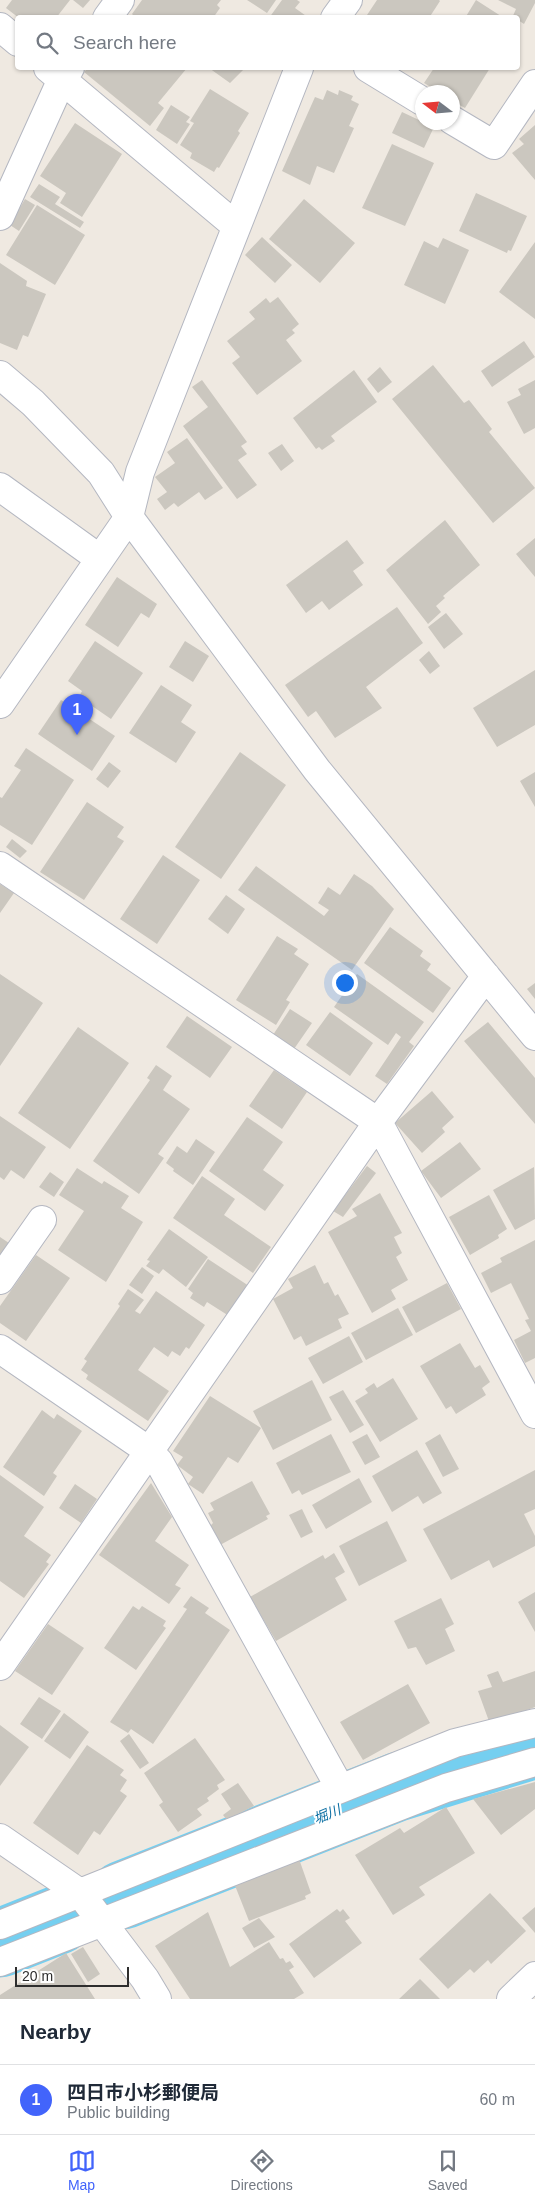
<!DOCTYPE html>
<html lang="en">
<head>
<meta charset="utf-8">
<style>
  :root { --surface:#fff; --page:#f6f6f7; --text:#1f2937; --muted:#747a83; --line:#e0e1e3; --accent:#4264fb }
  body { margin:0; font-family:Arial,"Noto Sans JP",sans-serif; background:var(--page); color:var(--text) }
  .compass { position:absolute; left:415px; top:85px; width:45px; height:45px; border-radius:50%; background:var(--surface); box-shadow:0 1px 4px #0004; rotate:286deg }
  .scale { position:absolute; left:15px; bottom:12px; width:114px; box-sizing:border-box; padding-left:5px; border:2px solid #2e2e2e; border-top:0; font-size:14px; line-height:18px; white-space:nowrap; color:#2e2e2e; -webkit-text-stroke:4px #fff; paint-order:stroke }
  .you { position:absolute; left:344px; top:982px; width:18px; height:18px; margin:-12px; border:4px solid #fff; border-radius:50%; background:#1a73e8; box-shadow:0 0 0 8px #1a73e833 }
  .badge { display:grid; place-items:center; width:32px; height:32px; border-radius:50%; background:var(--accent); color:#fff; font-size:16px; font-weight:700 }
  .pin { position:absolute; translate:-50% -41px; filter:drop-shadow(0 1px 2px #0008) }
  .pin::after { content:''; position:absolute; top:26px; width:18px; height:15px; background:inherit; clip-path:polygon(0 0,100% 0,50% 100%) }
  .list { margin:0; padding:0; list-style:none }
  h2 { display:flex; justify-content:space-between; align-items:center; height:65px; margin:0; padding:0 20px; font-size:21px }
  h2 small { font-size:16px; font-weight:400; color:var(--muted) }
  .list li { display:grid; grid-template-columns:32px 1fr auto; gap:15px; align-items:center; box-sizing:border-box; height:70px; padding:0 20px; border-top:1px solid var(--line) }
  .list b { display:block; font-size:19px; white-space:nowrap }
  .list p { margin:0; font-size:16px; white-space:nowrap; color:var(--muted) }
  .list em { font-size:16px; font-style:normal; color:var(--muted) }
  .icon { flex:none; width:28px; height:28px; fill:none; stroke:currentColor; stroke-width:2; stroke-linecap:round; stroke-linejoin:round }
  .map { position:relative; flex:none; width:535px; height:1999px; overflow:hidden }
  .search { position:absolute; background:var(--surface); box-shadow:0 1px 4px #0004; left:15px; right:15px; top:15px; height:55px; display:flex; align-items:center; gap:12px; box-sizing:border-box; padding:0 18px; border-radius:5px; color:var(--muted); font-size:19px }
  .sheet { height:135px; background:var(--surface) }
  nav { display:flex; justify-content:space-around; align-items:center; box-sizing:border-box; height:70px; border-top:1px solid var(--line); background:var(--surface); font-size:14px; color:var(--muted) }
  nav a { display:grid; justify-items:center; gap:2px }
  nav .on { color:var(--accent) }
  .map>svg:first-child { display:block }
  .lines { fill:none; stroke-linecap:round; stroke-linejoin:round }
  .river { stroke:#75cff0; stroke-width:69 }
  .building { fill:#cbc7bf }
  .minor-casing { stroke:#b4b7c1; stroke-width:30 }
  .minor { stroke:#fff; stroke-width:28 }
  .labels { text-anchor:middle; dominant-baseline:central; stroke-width:4; stroke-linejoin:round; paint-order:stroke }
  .water-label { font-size:14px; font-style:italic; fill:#0d6fa3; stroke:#fff }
</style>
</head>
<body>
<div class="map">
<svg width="535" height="1999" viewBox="0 0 535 1999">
  <rect width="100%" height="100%" fill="#efe9e1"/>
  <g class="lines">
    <path class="river" d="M123,1895L397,1787L535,1744
      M0,1943L58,1920"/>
  </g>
  <path class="building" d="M12,0H70L56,18H19L6,8Z
    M73,0H90L83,8Z
    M142,0H221L217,5L220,8L213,18H136L132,14Z
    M247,0H276L267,13Z
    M282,0H297L300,2L295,8L309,18H269Z
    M377,0H439L440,1L429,18H365Z
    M476,0L504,18H465Z
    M498,0H535V3L524,24L518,20V18H512L516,9Z
    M88,68H187L158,103L164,108L150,126L84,72Z
    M209,68H245L230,83Z
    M434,68H490L465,108L452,101V92H439L424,83Z
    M210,89L249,113L238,131L240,133L219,168L217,167L214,172L190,158L192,153L180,145L194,123L190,121Z
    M327,90L338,95L339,90L353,96L351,100L359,104L349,126L354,128L334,173L317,166L310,185L282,171L315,97L323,100Z
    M171,105L190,117L186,122L190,124L177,144L156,130Z
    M402,112L434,127L424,148L392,133Z
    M75,123L122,154L82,217L60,203L66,193L40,176Z
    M535,125V180L512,153L524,144L519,139Z
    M392,144L434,163L405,226L362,208Z
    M39,184L60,197L55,204L84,222L80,228L30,197Z
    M476,193L527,216L511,251L508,250L507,253L459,231Z
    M25,199L35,205L19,231L10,225Z
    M304,199L355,243L320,283L269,239Z
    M37,205L85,235L55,285L6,255Z
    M262,237L292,265L275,283L245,255Z
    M443,238L469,250L445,304L404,285L424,241L438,248Z
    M535,242V319L499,292Z
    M0,263L27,281L26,286L46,294L28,337L23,335L17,350L0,343Z
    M278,297L299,324L292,330L295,333L286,340L302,361L257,395L232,363L240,357L227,341L255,319L249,312L266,298L270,303Z
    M524,341L535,357L492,387L481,371Z
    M433,365L464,403L469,400L492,429L489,432L535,488L493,523L392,399Z
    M380,367L392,382L378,393L367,379Z
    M354,370L377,402L331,436L335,441L322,450L319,447L316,449L293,418Z
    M202,380L247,442L241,446L247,454L238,460L257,485L237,499L183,426L208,407L192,387Z
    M535,380V428L524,434L507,402L521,395L518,389Z
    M187,438L223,488L205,500L199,492L178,507L174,503L165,510L157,499L167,492L155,477L175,463L167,452Z
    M282,444L294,461L281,471L268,453Z
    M445,520L480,565L443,596L445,598L436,606L441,612L428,624L386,570Z
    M535,538V577L516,554Z
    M347,540L364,563L353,571L363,585L329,610L322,601L306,613L286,585Z
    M117,577L157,604L149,618L141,613L118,647L85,625Z
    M397,607L423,643L366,687L382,708L335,738L316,711L308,717L285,685Z
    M446,613L463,634L444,649L428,627Z
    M95,641L143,673L111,719L79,697L82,691L68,681Z
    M185,641L209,656L193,682L169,667Z
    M429,651L440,666L430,674L419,660Z
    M535,670V725L497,747L473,708Z
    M161,685L192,705L181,722L196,732L176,763L129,733Z
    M61,700L115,736L92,771L38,734Z
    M26,748L74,780L32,845L0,825V797L2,798L21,770L14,766Z
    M240,752L286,785L221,879L175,847Z
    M109,762L121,771L108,788L96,779Z
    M535,772V807L520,781Z
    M87,802L124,827L117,837L124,841L84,900L40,872Z
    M12,839L27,851L20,858L6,847Z
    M163,855L200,880L157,944L120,919Z
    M256,866L324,916L329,910L318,903L328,887L340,895L354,874L372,886L394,909L352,970L238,890Z
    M0,884L14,893L0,913Z
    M226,895L245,909L228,934L208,919Z
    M390,927L423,951L420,956L431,964L427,970L451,988L433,1013L364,963Z
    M277,936L298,949L294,954L309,964L286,1000L290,1002L276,1025L236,1000Z
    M0,974L43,1003L0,1066Z
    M357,974L424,1022L409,1042L414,1046L387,1084L375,1076L401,1037L396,1033L388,1045L334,1007Z
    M535,983V999L527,989Z
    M290,1009L312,1023L294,1049L273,1035Z
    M330,1012L373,1043L350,1076L306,1045Z
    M187,1016L232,1047L210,1078L166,1047Z
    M488,1022L535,1078V1124L464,1041Z
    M78,1027L129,1063L70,1149L18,1113Z
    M156,1065L172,1076L163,1090L190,1109L158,1154L164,1158L139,1194L93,1161L150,1080L147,1078Z
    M274,1070L307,1092L282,1129L249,1106Z
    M432,1091L454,1117L442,1128L445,1132L422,1153L395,1123Z
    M0,1116L46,1147L24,1179L11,1170L4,1180L0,1177Z
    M247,1117L283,1142L263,1170L284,1185L265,1211L209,1171Z
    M196,1139L215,1152L193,1185L173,1171L174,1169L166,1163L177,1146L187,1153Z
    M460,1142L481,1169L441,1198L421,1171Z
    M367,1166L376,1173L343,1217L333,1211Z
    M534,1167L535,1219L515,1230L493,1190Z
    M77,1168L102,1184L104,1181L129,1196L121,1208L143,1222L106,1282L58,1250L84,1211L59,1195Z
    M50,1172L64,1182L54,1197L39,1187Z
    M202,1176L235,1199L224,1215L271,1247L253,1273L173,1218Z
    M380,1193L402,1233L394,1237L402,1253L396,1257L408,1280L391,1290L396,1299L372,1313L328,1232L357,1216L352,1209Z
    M489,1195L507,1229L498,1235L499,1238L470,1255L449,1217Z
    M169,1229L208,1257L186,1287L163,1269L159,1274L146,1266L150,1261L147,1260Z
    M0,1237L9,1243L0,1256Z
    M535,1240V1358L525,1363L514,1340L531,1331L525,1320L529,1319L511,1283L491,1293L481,1273L502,1262L500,1258Z
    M36,1255L70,1278L26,1341L0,1323V1306Z
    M208,1259L249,1286L229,1316L207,1302L204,1307L190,1298L193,1293L188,1289Z
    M315,1265L324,1284L328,1282L335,1296L338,1294L349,1314L338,1319L342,1328L306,1346L301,1336L294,1340L273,1299L293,1288L288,1279Z
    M142,1267L154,1276L142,1294L129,1285Z
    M447,1283L461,1309L416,1333L402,1307Z
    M128,1289L144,1300L135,1311L140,1314L156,1291L205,1325L189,1349L186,1347L180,1356L172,1351L168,1357L154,1347L138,1370L169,1391L148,1421L86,1379L88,1375L81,1370L87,1361L84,1359L120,1306L118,1304Z
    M398,1308L413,1335L366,1360L351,1333Z
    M349,1336L363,1362L323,1384L308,1358Z
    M460,1343L475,1368L480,1365L490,1382L482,1388L486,1395L456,1414L451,1406L446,1409L420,1366Z
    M393,1378L418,1419L380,1442L355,1401L368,1393L365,1389L374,1383L377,1388Z
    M312,1380L332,1420L273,1450L253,1411Z
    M343,1390L364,1425L350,1433L329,1397Z
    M210,1396L261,1428L238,1463L228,1457L203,1494L188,1484L193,1477L177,1465L183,1457L173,1451Z
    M42,1410L54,1419L57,1414L82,1431L53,1473L57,1476L44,1496L3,1467Z
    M331,1434L351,1472L302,1495L299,1490L292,1494L276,1463Z
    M367,1434L380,1457L365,1465L352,1442Z
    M440,1434L459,1469L443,1477L425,1443Z
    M417,1450L442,1493L423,1504L418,1496L392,1512L372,1476Z
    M535,1470V1509L524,1514L535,1536V1546L493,1568L489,1560L451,1580L423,1529Z
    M0,1475L44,1507L24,1536L51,1555L46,1562L49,1564L24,1598L0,1581Z
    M359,1478L372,1502L326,1529L312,1505Z
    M252,1481L270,1514L266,1516L268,1519L220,1545L210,1526L213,1523L208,1513L214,1510L210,1503Z
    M151,1483L172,1517L155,1541L189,1565L175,1585L181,1588L169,1604L99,1555Z
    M75,1484L97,1499L81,1523L59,1508Z
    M302,1509L313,1532L301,1538L289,1515Z
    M387,1521L407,1561L359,1586L339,1546Z
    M334,1553L345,1572L335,1578L347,1600L276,1641L250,1597L323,1555L325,1559Z
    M535,1592V1632L518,1602Z
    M191,1596L209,1608L205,1613L230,1630L153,1744L131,1729L128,1733L110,1722L187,1609L183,1607Z
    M441,1598L454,1624L445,1629L455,1651L426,1665L416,1647L408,1649L394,1621Z
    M133,1606L139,1610L142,1606L166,1621L163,1626L166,1628L136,1670L104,1648Z
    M48,1624L84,1648L52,1695L15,1671Z
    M498,1671L503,1682L535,1671V1707L490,1724L478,1691L492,1687L487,1675Z
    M408,1684L430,1723L363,1760L340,1722Z
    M39,1697L61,1711L42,1739L20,1724Z
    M64,1713L89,1732L70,1759L44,1741Z
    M0,1725L29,1747L0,1786Z
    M129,1734L149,1763L140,1769L120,1741Z
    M195,1738L225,1780L217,1785L219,1789L207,1798L209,1801L197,1809L202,1815L178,1832L159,1805L163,1802L144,1773Z
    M87,1745L124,1770L120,1775L127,1780L120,1791L127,1796L100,1835L94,1831L78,1855L33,1823Z
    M535,1782V1809L501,1835L473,1799Z
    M238,1783L254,1806L227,1820L223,1815L231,1809L221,1794Z
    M446,1807L475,1853L419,1887L425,1895L393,1915L355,1855L400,1828L404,1833Z
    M298,1856L311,1893L305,1896L306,1899L249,1921L232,1878Z
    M490,1893L526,1931L491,1964L488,1960L474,1973L470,1969L448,1989L419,1959Z
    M535,1907V1933L522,1918Z
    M337,1909L340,1912L343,1909L350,1918L345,1921L362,1943L314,1978L289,1944Z
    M208,1912L230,1967L269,1942L280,1959L283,1958L286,1963L290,1961L294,1967L289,1970L304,1993L294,1999H190L155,1946Z
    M259,1918L275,1937L254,1948L242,1928Z
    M83,1947L100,1974L88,1982L71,1954Z
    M66,1953L95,1999H0V1995Z
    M420,1979L440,1999H399Z"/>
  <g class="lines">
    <g class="minor-casing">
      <path id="minor" d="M107,18L120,0
        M335,18L348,0
        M0,27L18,42
        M48,68L236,226
        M368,68L422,101
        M452,120L494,145L535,84
        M0,216L62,79L70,68
        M0,375L33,403L101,473L129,517L317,770L535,1036
        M0,487L100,559
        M0,704L129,517L140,472L299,68
        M0,866L378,1122L535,1414
        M0,1280L42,1220
        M0,1349L149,1451L159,1462L340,1788
        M0,1666L378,1122L486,976
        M0,1838L80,1893L145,1979L157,1999
        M0,1925L455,1743L535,1723
        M0,1962L446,1788L535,1762
        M511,1999L535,1976"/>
    </g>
    <use href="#minor" class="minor"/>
  </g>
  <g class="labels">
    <g class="water-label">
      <text transform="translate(327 1814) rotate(-22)">堀川</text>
    </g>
  </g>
</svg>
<svg class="compass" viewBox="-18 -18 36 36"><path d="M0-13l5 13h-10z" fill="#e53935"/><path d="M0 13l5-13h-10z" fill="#747a83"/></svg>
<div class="scale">20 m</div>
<div class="you"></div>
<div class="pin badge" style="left:77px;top:735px">1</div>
<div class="search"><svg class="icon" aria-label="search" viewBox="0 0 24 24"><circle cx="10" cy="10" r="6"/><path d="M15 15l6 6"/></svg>Search here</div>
</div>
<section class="sheet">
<h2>Nearby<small></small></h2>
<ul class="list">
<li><span class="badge">1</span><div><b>四日市小杉郵便局</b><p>Public building</p></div><em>60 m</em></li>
</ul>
</section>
<nav>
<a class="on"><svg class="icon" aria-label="map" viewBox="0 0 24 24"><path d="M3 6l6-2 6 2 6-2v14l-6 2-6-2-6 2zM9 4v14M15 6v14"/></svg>Map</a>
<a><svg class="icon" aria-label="directions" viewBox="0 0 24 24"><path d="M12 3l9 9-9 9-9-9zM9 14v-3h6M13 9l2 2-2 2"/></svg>Directions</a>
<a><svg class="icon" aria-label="saved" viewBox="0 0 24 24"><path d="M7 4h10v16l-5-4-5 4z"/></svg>Saved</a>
</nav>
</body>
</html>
